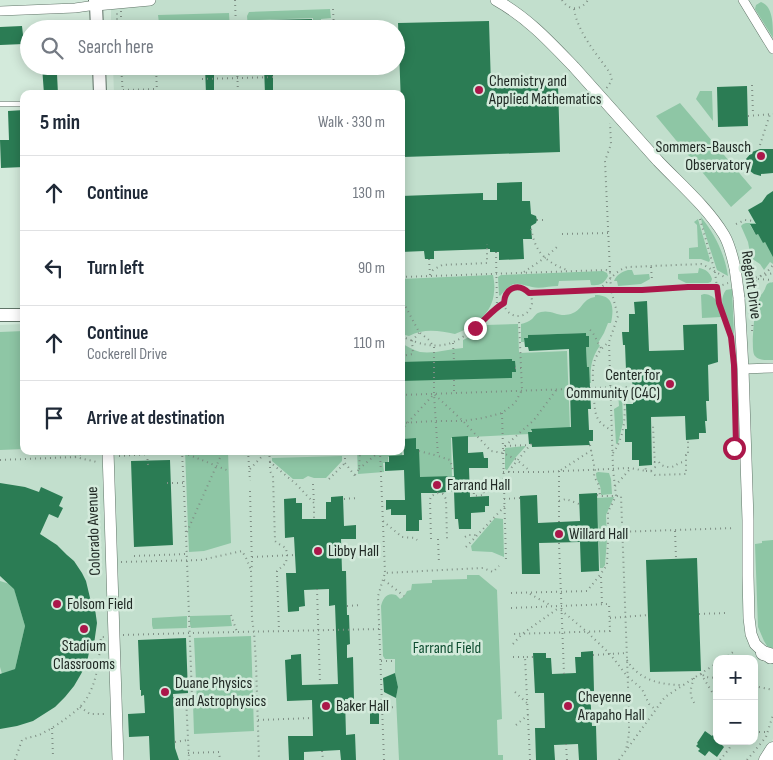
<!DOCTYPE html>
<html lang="en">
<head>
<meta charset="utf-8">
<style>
  :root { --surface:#fff; --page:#f2f2f3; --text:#1f2937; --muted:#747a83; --line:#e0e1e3 }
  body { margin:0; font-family:"Sofia Sans Condensed",sans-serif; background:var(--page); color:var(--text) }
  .controls { position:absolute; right:15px; bottom:15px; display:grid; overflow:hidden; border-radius:10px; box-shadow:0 2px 12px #0003 }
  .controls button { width:45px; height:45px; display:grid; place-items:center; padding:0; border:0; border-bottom:1px solid var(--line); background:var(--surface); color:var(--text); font:25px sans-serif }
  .stop { position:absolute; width:15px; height:15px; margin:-11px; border:4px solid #ab174a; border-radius:50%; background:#fff }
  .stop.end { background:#ab174a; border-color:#fff; box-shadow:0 1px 5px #0008 }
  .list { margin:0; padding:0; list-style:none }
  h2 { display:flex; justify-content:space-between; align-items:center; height:65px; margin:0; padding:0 20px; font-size:21px }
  h2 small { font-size:16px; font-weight:400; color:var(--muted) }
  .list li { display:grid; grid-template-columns:32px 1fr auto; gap:15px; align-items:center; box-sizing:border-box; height:75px; padding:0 20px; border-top:1px solid var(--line) }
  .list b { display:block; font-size:19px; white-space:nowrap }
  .list p { margin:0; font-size:16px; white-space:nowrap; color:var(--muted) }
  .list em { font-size:16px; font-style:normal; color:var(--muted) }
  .icon { flex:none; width:28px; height:28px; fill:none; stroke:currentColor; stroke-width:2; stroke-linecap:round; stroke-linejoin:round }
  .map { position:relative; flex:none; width:773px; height:760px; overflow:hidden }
  .search { position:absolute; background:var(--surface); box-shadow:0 2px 12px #0003; left:20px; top:20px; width:385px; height:55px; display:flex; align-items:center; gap:12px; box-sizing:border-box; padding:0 18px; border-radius:28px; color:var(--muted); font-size:19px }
  .panel { position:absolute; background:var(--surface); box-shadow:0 2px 12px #0003; left:20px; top:90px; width:385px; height:365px; border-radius:10px }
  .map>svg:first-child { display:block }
  .built { fill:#c2dfcd; fill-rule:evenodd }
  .green { fill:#8ec6a5 }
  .building { fill:#2b7c54 }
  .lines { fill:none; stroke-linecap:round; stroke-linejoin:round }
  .service-casing { stroke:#607468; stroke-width:5.5 }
  .minor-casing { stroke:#607468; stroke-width:10 }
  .tertiary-casing { stroke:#607468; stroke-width:12 }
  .secondary-casing { stroke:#607468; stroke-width:14 }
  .primary-casing { stroke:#607468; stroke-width:15 }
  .path { stroke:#7f8f85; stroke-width:2; stroke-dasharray:1 4; stroke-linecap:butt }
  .service { stroke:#fff; stroke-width:4.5 }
  .minor { stroke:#fff; stroke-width:9 }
  .tertiary { stroke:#fff; stroke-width:11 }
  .secondary { stroke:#fff; stroke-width:12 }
  .primary { stroke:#fff; stroke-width:14 }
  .tertiary-bridge-casing { stroke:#607468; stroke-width:12; stroke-linecap:butt }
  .tertiary-bridge { stroke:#fff; stroke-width:11 }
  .route { stroke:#ab174a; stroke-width:6 }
  .poi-dot { fill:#ab174a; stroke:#d3eadb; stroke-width:2 }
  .labels { text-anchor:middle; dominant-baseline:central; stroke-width:5; stroke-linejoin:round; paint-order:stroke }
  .poi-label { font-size:16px; fill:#212a25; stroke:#d3eadb; text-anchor:start }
  .street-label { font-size:16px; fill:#212a25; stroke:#d3eadb }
  .park-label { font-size:16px; fill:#0e4d30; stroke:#d3eadb }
</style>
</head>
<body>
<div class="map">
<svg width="773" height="760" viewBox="0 0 773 760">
  <rect width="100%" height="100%" fill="#d3eadb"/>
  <path class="built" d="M111,0H773V739L761,760H0V325L24,324V451H401V94H114L113,66H396V29H111ZM717,659H754V741H717Z"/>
  <path class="green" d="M761,2C773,6 773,24 773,38L755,9L756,5Z
    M330,9L331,18L321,19V29H313V18L259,20V29H248L247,16L249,12Z
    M229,13L230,29H224L223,21L159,23L158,15Z
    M700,91H712L713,121L696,99Z
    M680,103L752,188L731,207L656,116Z
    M701,217C715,234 725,255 728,276L717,270L702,224Z
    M698,219L710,260L709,262L701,259H689V248L698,247L697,225L694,222Z
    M746,223H755L756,224L750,225L756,235L758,234L763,242H765L773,253V264L770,262L764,270L760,264L751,258L748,242L741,226L743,224Z
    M699,268C705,269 710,272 712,279L711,282L708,283H686L678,279V274L698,273Z
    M628,270H632L634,275L649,274L650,279L641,284L618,286L617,281H614C617,274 622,272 628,270Z
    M603,271L607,273L608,276C604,284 599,286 591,285L590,280L559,281L558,286C550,286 540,289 532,287C514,283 514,280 500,296L499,295L498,277L501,275Z
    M493,275C494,281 495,286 494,292C493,313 474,327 455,334C440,331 424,328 409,336L401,334V279Z
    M773,282V360C767,360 759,361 755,356C750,352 755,309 757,302C758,297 763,294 765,289C766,287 766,284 769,283C770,282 772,283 773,282Z
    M732,289L734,335C728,322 716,303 726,290Z
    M704,294C718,295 719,307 722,317L702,318L701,295Z
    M595,295C614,295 614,308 611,323H608L604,333L598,343L600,346L599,347C591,359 590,369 591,383H589L587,367L586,347H589V336H586V333L528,335V338H524V342H521V324C525,323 528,322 532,319C535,316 536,313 541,312C552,309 560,319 573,313C583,309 582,299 595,297Z
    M518,324L519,353L567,351L570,429L531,430L530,434L451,438L452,477L419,478L414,440H402V456L388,457V463H383L384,472L358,474L357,451H401V343C407,346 413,350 420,352C434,354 449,349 463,348V340L475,334L486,325Z
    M24,331V449L0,450V332Z
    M622,392L623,423L618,443L616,444L614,409L619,406L618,393Z
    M525,446V447L516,457L507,470L505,469V448Z
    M185,451H228L231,543L204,551L189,552Z
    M342,456V461L326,478H314L308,476L303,479H293L272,461V458Z
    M598,472L609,473L611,479L612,494L601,495C601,492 601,489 600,486C598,481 596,479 596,473Z
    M614,497L606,515L607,539L605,565L603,568H600L597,498Z
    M495,518L503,519L504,557L492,552L472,551L471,546Z
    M773,540V649L767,646L764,641L758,627L755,544L762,543V541Z
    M467,575H479L497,590L502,719L497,720L498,755H503V760H399L396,698L398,687L395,673V659H385L383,656L381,606C383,598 387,592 396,595L400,599C404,597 405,595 407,591L411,590L412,584L432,583V580L467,579Z
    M0,581L13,585L25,626L15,669L2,674L0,667Z
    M230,615L232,626L191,628L190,624V616Z
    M187,616V628L153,629L152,625V618Z
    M251,636L254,731L194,734L193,703L197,702L194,638Z"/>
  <path class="building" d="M312,19V29H271L270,20Z
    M489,21L491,86L558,85L560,152L403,157L398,23Z
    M22,26L24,44L0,45V27Z
    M42,66H62V73L57,74L58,94H44Z
    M205,66H214V94H206Z
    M264,66H273V94H265Z
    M747,86L748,126L718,127L717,87Z
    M24,110V167L1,168L0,140H9L8,111Z
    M773,149V173L761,174V176L754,174L750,171L748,167H746V159L752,152L760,149Z
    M522,182V201H530L531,214L536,216L537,220L536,223L531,226L532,239H523L524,259L499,260V252H490V249L434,251V259H425L424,251L401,252V196L483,193V200H497V183Z
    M773,191V257L765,242L763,243L758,234L756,235L750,224H756L748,210L762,202L767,195Z
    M647,301L649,351L684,350L683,325L717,324L718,362L708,365L709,401H706L707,421H705L706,433H699V439L686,440L685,416L651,417L652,465L639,466V460H632V442H625V429H627L626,404H633L632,370H626L625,345H623L622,332H629V314H635L634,302Z
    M586,333V336H589V347H586L587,367H589L591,409H588L589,430H593V441H589L590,445L532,447V444H529L528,432H532L531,429L571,427L569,349L529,351L528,347H525L524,338H528V335Z
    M512,359V361H515L516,372H512V378L401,381V362Z
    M468,436V453L483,452L484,458H488V468H469L470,497L489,496V506H485V512L471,513V529H459L458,519H455L454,491L438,493H421L422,520H419V531H406V515H391V509L386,510V500H405L404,470L385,471V462H389V456L404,455L403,439L416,438V449H419L420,477L454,476L452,437Z
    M170,460L173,545L134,547L131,461Z
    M0,483L25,487L39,492L41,487L63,497L59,506L63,508L58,518L49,514L40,534L57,545L67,555L74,561L82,573L86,581L91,602H94L97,623L94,644L91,643L87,662L81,674L74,686L65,697L55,707L33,721L17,726L0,729V674L15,669L25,626L14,589L0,576Z
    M597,493L599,571L581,572L580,542L539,543L540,574H522L520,496L537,495L538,523L580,521L579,494Z
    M343,496L344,526L356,525V539H341L342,571H346L347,615H349L350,644L347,645V658L353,657L354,699H345L346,735L355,734L356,760H341L340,750L304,752V760H289L288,736H313L312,700L287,701L285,660L291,659V655L301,654L302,685L338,684L335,605L329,606V589L304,590L305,606L299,607V611L288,612L286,573H296L294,537L285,538L284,499L296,498V503H302V519H326V502H331V497Z
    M697,558L701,671L650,672L646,560Z
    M186,638L188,693L173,694L175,748L179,760H150L149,736L129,737L128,714L145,713L144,695L141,696V690H140L138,640Z
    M593,651L594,691H590L592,726H596L597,760H579L578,744L554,745L555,760H536L535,728H545L544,693H535L533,653H546V658H551L552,674L576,673L575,657H581V652Z
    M395,673L398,687L396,698L384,692L383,678Z
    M370,708H379V724H370Z
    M717,730V741H725L722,745L724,747L717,757L709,751L705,756L698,751L700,749L696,746L698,744L697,743L705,731L712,736Z"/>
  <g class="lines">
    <g class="service-casing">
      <path id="service" d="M0,104H24"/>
    </g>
    <g class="minor-casing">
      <path id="minor" d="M743,0L773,49
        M0,11L75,8L96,5
        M743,369L773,368"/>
    </g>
    <g class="tertiary-casing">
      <path id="tertiary" d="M496,0C528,18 549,41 574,67C602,98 630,130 658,161C681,185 707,207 724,235C730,245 732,256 735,268
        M96,5L150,0
        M739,298L743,369L748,520V576L749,618L751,634L755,644L770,658
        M108,451L118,760"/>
    </g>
    <g class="secondary-casing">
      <path id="secondary" d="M95,0L96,5L97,29
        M99,66L100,94
        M0,315H24"/>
    </g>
    <g class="primary-casing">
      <path id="primary" d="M763,653L773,656
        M766,760L773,749"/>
    </g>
    <path class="path" d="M235,0L236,29
      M562,0C569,11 581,11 588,0
      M333,9L334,29
      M574,9C578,33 596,53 610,73L612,80L606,89
      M121,11V29
      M122,27L149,25V29
      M115,29L117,24V12
      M121,66L123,94
      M156,66L157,94
      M237,66L238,94
      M262,66V76
      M202,79L276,77
      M752,85L753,115
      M123,90L157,89
      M748,116L773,114
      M760,145L770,114
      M700,219L715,272L719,303L730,335
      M537,220H544
      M736,224L745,220L754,221
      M531,229C533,236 534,243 538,249C543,259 556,266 567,270
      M562,234L608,233
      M496,252L497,307
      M429,259L430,275
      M651,267L652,280
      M524,272L546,257L557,247
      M610,272L605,161L611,144L610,123
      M430,275L433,270L442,265L487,263V244
      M760,276L767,272L773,265
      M401,277L606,270L610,272L611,290L618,316L609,342L613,469L616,496L608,512V538
      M758,279L773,280
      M746,280L773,273
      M504 302a14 14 0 1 1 28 0a14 14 0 1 1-28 0Z
      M598,290H642L690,287H717L728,283
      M529,293L598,290C609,282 615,270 628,267L701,264L704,265L726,278
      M401,298L419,332L429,340L434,347V394L438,456L450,460L453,470
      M590,330C595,334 597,342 601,348
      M752,331L756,278
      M401,336C438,353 454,347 483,321C491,315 496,307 504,303
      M453,343L454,361
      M401,356L413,354L412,341L419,333
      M515,368H521
      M454,380V393
      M593,381C592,363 595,353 609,342
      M590,388L624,387
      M592,388C597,407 590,421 612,430
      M401,395L570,389
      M502,413L506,560
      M401,423L436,421H463L483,418L502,413L515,403L522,390L519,321
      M401,430L434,394L463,421L491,451L503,453L517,460L530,471
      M590,445L595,470L594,476L599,486L600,496
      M505,446L530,445
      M182,451L186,534L192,697H186L189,760
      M248,451L250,481
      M269,451L270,462L296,484L314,503V519
      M380,451L385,573
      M419,451L438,456
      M504,451L505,446L534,420L557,389
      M345,453V463L355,476L352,478
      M613,453C627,433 625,411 624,387H632
      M147,454L148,465
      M187,454L197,451
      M119,456L182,452L229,471
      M75,457L88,451
      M0,460L75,457L97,462
      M270,462V471L273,477L275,541L277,543L286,548L287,555L286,563L277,571V575L279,631
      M654,462H659L661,465C676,471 674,462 685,462
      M250,469L267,451
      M359,469L380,451
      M561,470L592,450
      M646,471H651L655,467L653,426L651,425
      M651,471L655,475L686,474V455H688V440
      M503,472H543L630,468L646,471L645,465
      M509,472L512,467L530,445L532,444
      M355,475L359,469L360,451
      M329,479L345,463
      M167,483H183
      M469,483L503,481
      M473,483L474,496L484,495L483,482
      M313,484L314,503
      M615,486L630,469
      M250,491L252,565L251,570L252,619L254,632L256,663L259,760
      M597,495L600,496H621L629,713V734L626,750
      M344,499L357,498
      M504,499L520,498
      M559,501L566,499L579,504
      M383,521L402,537L415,538L417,540
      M559,522V471
      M675,531L676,558
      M187,532L223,451
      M465,537L468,535H477
      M431,539L430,500L431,496L438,493L443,494L446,499L447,539
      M438,539L439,564
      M559,543L564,674
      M466,547L505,506
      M134,556L187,554
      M252,557L295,555
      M121,562L201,560L242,551L246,558L251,570
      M601,577L602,604
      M384,580L404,596
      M317,589L320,684
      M511,593L587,591L600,575L607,565L608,538L616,532L735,528
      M530,594L552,606
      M347,606L361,605
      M511,608L609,604L610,631L513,634
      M561,610L587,632L610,654L627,676L642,689L649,704L656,710
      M699,614L725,613
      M231,615L237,632
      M610,618L648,615
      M123,635L190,633L380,629
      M513,644L522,634L560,607
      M593,655L626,653
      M513,657H525
      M724,659L733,652
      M627,660C639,681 662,685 684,685
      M381,661H395
      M701,674L717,700
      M703,675L705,677L717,678
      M694,678C691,688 688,694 695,704
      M754,686L773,690
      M515,692L528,704
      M173,698L186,697
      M80,707L90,714H106
      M382,708L397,707
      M258,720L312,718
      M516,725L528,715
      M52,728L53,757
      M754,732H767
      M175,742L188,740
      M566,744L567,760
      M322,751L323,760
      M188,753L219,752L220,760
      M15,760L22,740C28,737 35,737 41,734C49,730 57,725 64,720C69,716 75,712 80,707C97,689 99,661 101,637H104
      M384,760L378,596L385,573L483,568L493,572L499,566
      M530,760L525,657H533
      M619,760L665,697L717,663
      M720,760L729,749L733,741
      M747,760L766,737L773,715"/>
    <use href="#service" class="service"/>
    <use href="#minor" class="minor"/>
    <use href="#tertiary" class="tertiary"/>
    <use href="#secondary" class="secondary"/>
    <use href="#primary" class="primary"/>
    <g class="tertiary-bridge-casing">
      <path id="tertiary-bridge" d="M735,268L739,298"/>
    </g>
    <use href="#tertiary-bridge" class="tertiary-bridge"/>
  </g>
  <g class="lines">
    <path class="route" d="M475,328C485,320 493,309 504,303C505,288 518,282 529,293L598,290H642L688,287H717L719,303L731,337L734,365L736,445L734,448"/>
  </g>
  <g class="poi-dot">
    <circle cx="479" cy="90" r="5"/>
    <circle cx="761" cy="156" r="5"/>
    <circle cx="670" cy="384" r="5"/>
    <circle cx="437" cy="485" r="5"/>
    <circle cx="559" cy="534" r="5"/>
    <circle cx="318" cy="551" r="5"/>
    <circle cx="57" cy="604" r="5"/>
    <circle cx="84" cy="629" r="5"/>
    <circle cx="165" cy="692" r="5"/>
    <circle cx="326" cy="706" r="5"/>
    <circle cx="568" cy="706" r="5"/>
  </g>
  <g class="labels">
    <g class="poi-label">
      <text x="489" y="81">Chemistry and<tspan x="489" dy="18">Applied Mathematics</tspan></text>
      <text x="751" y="147" text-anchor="end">Sommers-Bausch<tspan x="751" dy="18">Observatory</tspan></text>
      <text x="660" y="375" text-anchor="end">Center for<tspan x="660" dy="18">Community (C4C)</tspan></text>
      <text x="447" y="485">Farrand Hall</text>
      <text x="569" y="534">Willard Hall</text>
      <text x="328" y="551">Libby Hall</text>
      <text x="67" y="604">Folsom Field</text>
      <text x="84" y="646" text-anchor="middle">Stadium<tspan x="84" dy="18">Classrooms</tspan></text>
      <text x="175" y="683">Duane Physics<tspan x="175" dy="18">and Astrophysics</tspan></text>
      <text x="578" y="697">Cheyenne<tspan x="578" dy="18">Arapaho Hall</tspan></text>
      <text x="336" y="706">Baker Hall</text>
    </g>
    <g class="street-label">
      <text transform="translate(751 285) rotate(82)">Regent Drive</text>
      <text transform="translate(94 531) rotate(-92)">Colorado Avenue</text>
    </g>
    <g class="park-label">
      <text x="447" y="648">Farrand Field</text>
    </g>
  </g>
</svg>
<div class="controls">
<button>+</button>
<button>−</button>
</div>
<div class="stop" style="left:734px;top:448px"></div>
<div class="stop end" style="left:475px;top:328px"></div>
<div class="search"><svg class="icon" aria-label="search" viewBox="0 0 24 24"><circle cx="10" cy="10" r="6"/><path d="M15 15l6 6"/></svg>Search here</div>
<section class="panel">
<h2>5 min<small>Walk · 330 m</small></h2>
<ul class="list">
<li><svg class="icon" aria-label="ahead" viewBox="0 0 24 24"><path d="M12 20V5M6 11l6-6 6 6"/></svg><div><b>Continue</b></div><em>130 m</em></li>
<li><svg class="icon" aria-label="left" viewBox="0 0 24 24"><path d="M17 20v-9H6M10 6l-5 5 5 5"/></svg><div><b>Turn left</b></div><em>90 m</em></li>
<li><svg class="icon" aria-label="ahead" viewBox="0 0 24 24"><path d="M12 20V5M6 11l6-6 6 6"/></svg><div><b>Continue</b><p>Cockerell Drive</p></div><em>110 m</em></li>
<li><svg class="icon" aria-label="arrive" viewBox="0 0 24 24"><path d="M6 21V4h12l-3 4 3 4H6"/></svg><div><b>Arrive at destination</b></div></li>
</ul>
</section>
</div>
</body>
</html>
